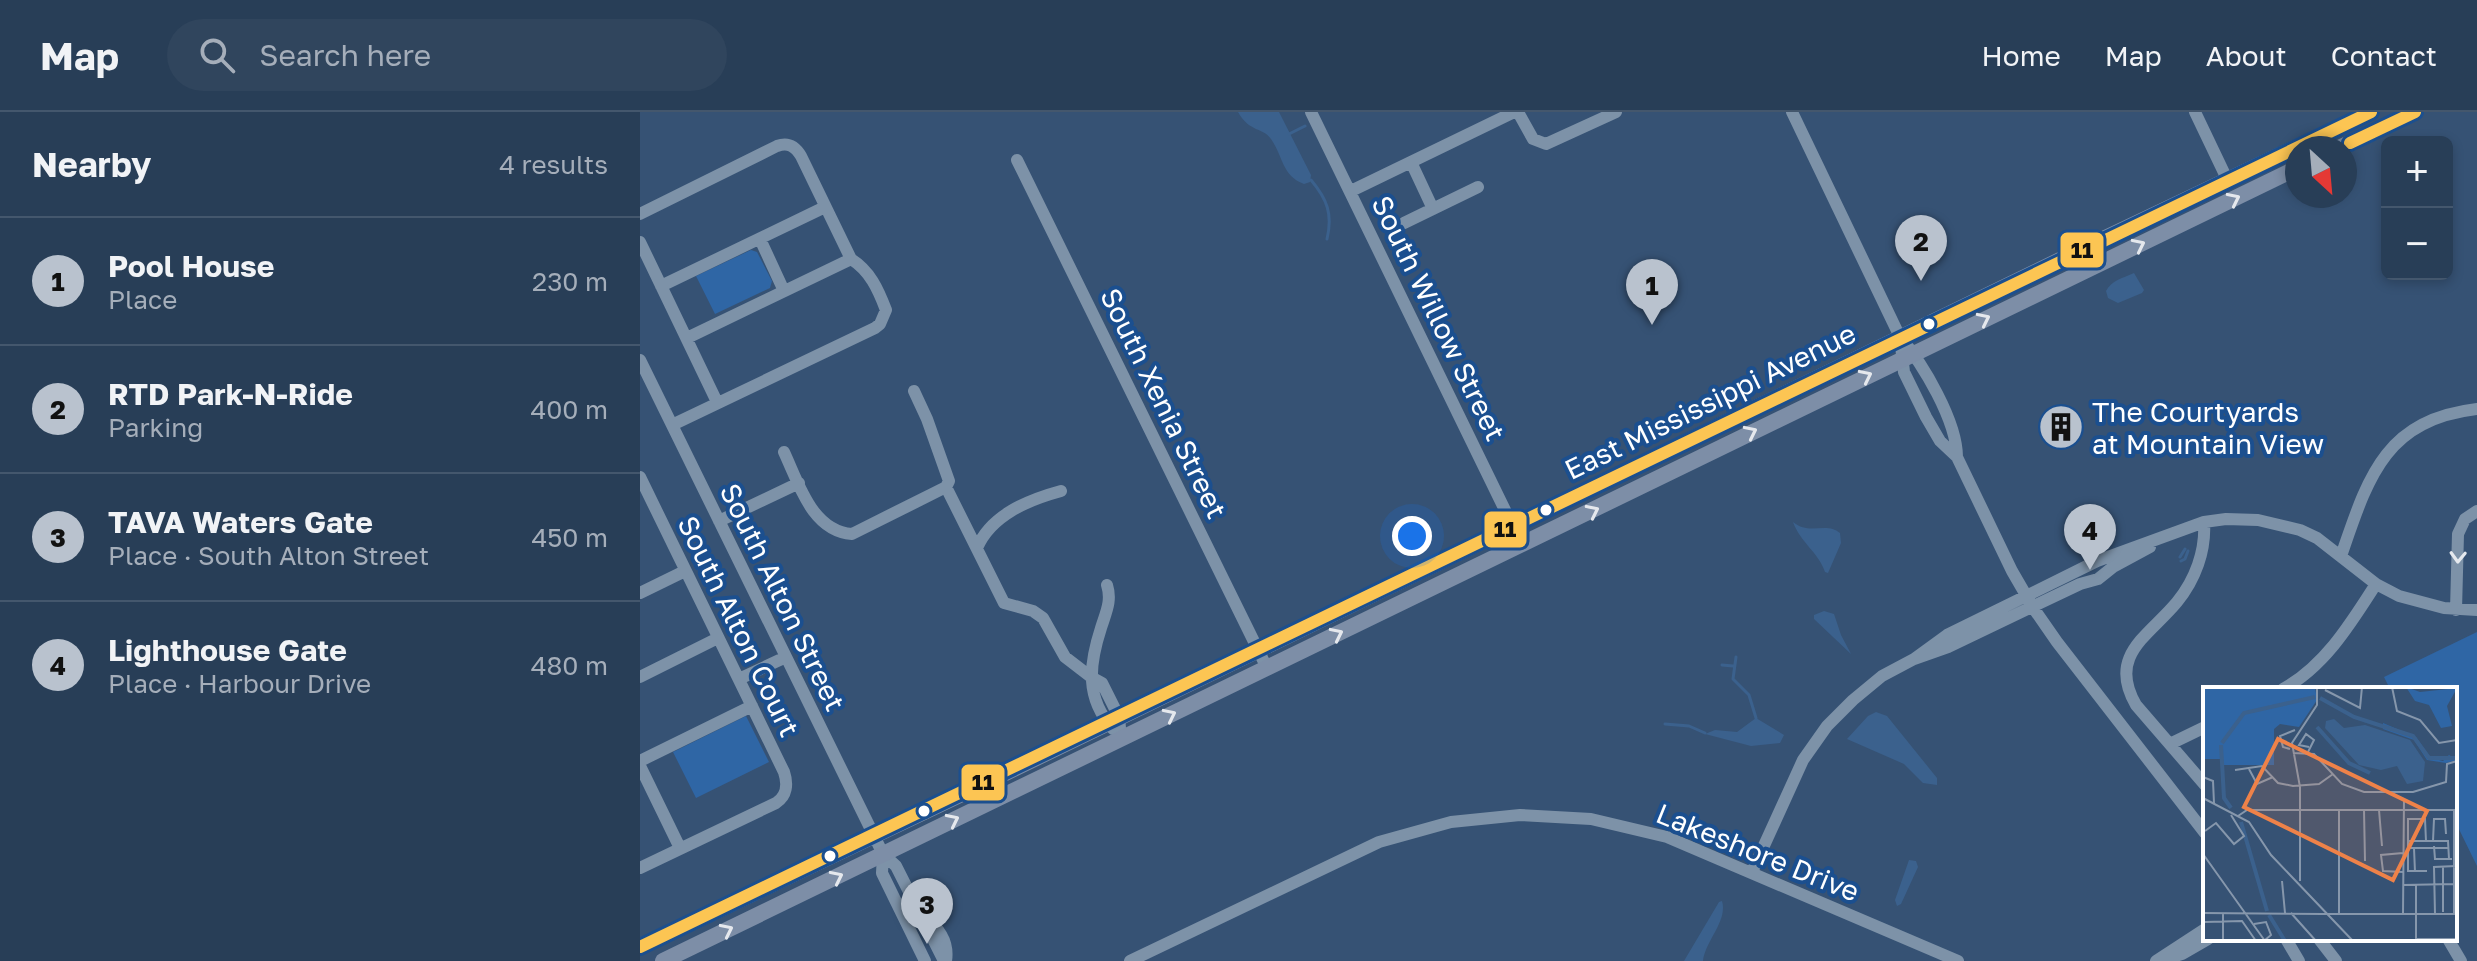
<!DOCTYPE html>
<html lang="en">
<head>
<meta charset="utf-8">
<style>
  :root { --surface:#283e57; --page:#30455d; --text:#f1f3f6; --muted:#a5aeba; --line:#44576d; --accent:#b9c2ce }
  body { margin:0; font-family:"Golos Text",sans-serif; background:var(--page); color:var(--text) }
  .controls { position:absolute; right:24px; top:24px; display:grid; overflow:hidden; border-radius:12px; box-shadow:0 4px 12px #0003 }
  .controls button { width:72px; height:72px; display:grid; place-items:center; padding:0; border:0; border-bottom:2px solid var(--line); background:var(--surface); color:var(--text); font:40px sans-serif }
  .compass { position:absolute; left:1645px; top:24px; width:72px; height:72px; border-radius:50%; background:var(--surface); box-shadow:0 4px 12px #0003; rotate:154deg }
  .you { position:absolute; left:772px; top:424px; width:28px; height:28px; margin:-20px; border:6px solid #fff; border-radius:50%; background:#1a73e8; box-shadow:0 0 0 12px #1a73e833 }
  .badge { display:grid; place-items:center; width:52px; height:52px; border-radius:50%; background:var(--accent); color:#111; font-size:26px; font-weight:700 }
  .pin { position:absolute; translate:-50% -66px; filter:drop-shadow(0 2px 4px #0008) }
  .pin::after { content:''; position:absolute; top:42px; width:28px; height:24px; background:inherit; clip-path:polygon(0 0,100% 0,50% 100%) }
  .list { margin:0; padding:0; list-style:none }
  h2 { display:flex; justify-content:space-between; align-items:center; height:104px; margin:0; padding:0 32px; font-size:34px }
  h2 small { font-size:26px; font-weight:400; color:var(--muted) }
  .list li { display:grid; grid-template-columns:52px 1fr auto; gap:24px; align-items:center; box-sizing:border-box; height:128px; padding:0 32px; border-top:2px solid var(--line) }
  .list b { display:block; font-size:30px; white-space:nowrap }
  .list p { margin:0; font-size:26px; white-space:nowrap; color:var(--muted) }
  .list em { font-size:26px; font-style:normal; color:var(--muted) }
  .icon { flex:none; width:44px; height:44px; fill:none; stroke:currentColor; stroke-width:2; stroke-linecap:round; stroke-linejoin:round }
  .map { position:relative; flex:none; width:1837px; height:849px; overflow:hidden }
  header { display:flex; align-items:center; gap:48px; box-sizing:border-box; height:112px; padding:0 40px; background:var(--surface); border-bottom:2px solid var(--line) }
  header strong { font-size:38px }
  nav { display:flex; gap:44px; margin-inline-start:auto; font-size:28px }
  .search { width:560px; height:72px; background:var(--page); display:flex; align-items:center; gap:20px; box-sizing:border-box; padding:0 28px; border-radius:44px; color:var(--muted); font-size:30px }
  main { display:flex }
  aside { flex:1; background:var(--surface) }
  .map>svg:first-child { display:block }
  .green { fill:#2f66a5 }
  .water { fill:#3b618d }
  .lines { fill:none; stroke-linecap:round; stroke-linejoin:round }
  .stream { stroke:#3b618d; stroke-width:3 }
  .minor { stroke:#7d92a8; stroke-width:12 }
  .major { stroke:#7d8ea7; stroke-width:16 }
  .bus-1-casing { stroke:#1b4f8f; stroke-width:18 }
  .bus-1 { stroke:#fcc553; stroke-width:12 }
  .oneway { stroke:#e5e8ed }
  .oneway2 { stroke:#e5e9ee }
  .bus-dot { fill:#fff; stroke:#1b4f8f; stroke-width:3 }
  .labels { text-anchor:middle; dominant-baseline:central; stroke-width:8; stroke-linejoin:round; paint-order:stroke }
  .street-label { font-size:28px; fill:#fff; stroke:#1b4f8f }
  .poi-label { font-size:28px; fill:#fff; stroke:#1b4f8f; text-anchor:start }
  .inset-river { fill:none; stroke:#3b618d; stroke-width:4 }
  .inset-road { fill:none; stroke:#8697ac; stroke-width:2 }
  .view { fill:#ee8249; fill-opacity:0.15; stroke:#ee8249; stroke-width:4 }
  .inset-edge { fill:none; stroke:#fff; stroke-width:4 }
  .line-badge { stroke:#1b4f8f; stroke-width:3 }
  .pale-badge-label { font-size:22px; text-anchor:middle; font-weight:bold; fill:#111 }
</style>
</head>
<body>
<header>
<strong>Map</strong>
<div class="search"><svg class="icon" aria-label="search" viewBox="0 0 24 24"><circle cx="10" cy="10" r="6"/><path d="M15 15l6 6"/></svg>Search here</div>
<nav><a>Home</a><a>Map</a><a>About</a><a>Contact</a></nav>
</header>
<main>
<aside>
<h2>Nearby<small>4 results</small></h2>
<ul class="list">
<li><span class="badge">1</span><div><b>Pool House</b><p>Place</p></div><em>230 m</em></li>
<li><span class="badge">2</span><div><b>RTD Park-N-Ride</b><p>Parking</p></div><em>400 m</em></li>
<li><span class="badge">3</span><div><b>TAVA Waters Gate</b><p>Place · South Alton Street</p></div><em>450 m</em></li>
<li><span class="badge">4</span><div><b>Lighthouse Gate</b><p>Place · Harbour Drive</p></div><em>480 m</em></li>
</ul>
</aside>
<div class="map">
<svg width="1837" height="849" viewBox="0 0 1837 849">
  <rect width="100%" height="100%" fill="#365274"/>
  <path class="green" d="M111,138L117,140L132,169L130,176L75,202L56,164Z
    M1837,520V754L1815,709V577H1750L1744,565Z
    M106,604L129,650L56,686L33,640Z"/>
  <path class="water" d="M598,0H639L671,63L670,70L664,72C642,64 643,44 631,27C623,15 610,21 598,0Z
    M1494,161L1504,178L1502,181L1478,191L1468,186L1466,179C1472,168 1483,166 1494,161Z
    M1153,410C1170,424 1186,409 1200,421L1201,431L1188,461L1185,460C1179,441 1160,430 1153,410Z
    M1184,499L1194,502L1201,523L1211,542L1174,507V503Z
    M1236,600L1247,604L1297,666V673L1283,671L1264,652L1207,627L1228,604Z
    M1116,606L1144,623L1140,631L1111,634L1065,622L1075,618L1097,620Z
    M1269,748L1276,749L1278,755L1261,792L1257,794L1255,788Z
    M1082,789C1088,809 1065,829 1063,849H1044L1079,790Z"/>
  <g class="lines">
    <path class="stream" d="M649,22L665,14
      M671,68C687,87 693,102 687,127
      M1540,445L1545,437
      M1541,449L1545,447L1548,439
      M1096,545L1093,567L1109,583L1116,606
      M1082,553L1093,554
      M1025,612L1049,614L1065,621"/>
    <path class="minor" d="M671,0L882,433
      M878,0L893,27L906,32L976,0
      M1152,0L1260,225C1283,252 1317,309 1317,345
      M1555,0L1587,67
      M377,48L627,556
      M771,50L793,97
      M711,79L874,0
      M0,102L137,34C148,30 155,34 161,44L211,147C230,159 238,177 246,198L240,212L235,216L32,313
      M764,111L838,75
      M120,127L144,179
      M0,130L77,290
      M21,174L185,95
      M1260,225L1264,260L1286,305L1300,329L1317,345L1372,459L1394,497L1417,530L1565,721
      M47,226L211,147
      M0,248L243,742L256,754L304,849
      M274,279L287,307L309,369L306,375L364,491L393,499L403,506L425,545L451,565L462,571L479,605L481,627
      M144,340C159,372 172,419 212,422L306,375
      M0,365L144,660C148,672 147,684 136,691L0,756
      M79,409L159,371
      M1564,410C1566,439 1555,468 1537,490C1509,524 1467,543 1496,593L1565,673
      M337,436C351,403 388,388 421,379
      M1701,444C1728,366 1744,308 1837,297
      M467,473C472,489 466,500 461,516C449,553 445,586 473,617
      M0,481L45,459
      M1816,498L1818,422L1825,407L1837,399
      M1274,547L1307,523L1457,449L1564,410L1586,407L1618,408L1660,418L1677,426L1736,472L1759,484L1804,496L1837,498
      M0,565L78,526
      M99,567L146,545
      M1643,577C1685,554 1711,511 1736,472
      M1532,631L1565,615
      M0,649L112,594
      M0,654L40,736
      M243,742L242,761L285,849
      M1112,760L1163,648L1187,614L1213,588L1242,564L1274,547L1308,535L1440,472L1458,467L1473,455L1510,435
      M286,806C300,817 309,830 306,849
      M1646,827L1659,849
      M1679,827L1696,849
      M1808,827L1821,849
      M1522,848L1542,842L1568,827
      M490,849L739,730L811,710L880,703L951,707L1027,725L1318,849
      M1516,849L1565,817"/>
    <path class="major" d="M1699,36L1775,0
      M0,835L347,670L1457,130L1731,0
      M23,849L1657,56"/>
    <g class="bus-1-casing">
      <path id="bus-1" d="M1710,31L1775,0
        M0,835C579,560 1152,275 1731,0"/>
    </g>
    <use href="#bus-1" class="bus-1"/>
  </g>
  <defs><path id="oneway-chevron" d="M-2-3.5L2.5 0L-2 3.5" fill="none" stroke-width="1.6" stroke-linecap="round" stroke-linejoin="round" transform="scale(2)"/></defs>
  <g class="oneway">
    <use href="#oneway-chevron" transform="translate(1594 87) rotate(-26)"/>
    <use href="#oneway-chevron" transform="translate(1499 133) rotate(-26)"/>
    <use href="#oneway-chevron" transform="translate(1344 207) rotate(-26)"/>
    <use href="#oneway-chevron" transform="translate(1226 264) rotate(-26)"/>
    <use href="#oneway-chevron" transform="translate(1111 320) rotate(-26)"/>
    <use href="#oneway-chevron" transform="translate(953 399) rotate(-26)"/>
    <use href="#oneway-chevron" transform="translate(697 522) rotate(-26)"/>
    <use href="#oneway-chevron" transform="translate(530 603) rotate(-26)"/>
    <use href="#oneway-chevron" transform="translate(313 708) rotate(-26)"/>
    <use href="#oneway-chevron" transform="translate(197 765) rotate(-26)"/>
    <use href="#oneway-chevron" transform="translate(87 818) rotate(-26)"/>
  </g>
  <use class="oneway2" href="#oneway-chevron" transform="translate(1818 445) rotate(92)"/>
  <defs>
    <g id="building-disc" transform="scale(2.3)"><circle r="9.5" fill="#b9c2ce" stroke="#1b4f8f"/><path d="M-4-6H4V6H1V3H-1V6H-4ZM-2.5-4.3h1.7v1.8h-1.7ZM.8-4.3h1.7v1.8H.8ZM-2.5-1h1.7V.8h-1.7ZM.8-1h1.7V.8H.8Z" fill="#111"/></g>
  </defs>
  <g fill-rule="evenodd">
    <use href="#building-disc" x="1421" y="315"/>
  </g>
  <g class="bus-dot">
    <circle cx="1289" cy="212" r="7"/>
    <circle cx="906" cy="398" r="7"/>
    <circle cx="284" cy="699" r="7"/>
    <circle cx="190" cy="744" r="7"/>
  </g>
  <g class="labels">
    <g class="street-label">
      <text transform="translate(799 206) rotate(64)">South Willow Street</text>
      <text transform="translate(1070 289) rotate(-26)">East Mississippi Avenue</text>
      <text transform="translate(524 291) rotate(64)">South Xenia Street</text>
      <text transform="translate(143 485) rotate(64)">South Alton Street</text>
      <text transform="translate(99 514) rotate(64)">South Alton Court</text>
      <text transform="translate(1118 740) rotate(22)">Lakeshore Drive</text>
    </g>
    <g class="poi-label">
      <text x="1452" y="299">The Courtyards<tspan x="1452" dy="32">at Mountain View</tspan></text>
    </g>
  </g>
  <g transform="translate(1563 575)">
    <rect width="254" height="254" fill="#365274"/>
    <path d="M0,0H112L114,13L96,40L77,37L71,42V78H20L18,72H0ZM203,0L217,5L254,1L244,19L249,39L238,41L226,18L212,14ZM180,36L213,50L228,71L240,74L246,68L254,73L243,76L224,73L211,53L180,42Z" fill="#2f66a5"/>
    <path d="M131,32L141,41L162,38L207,53L222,75L220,94L204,97L194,79L178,83L156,78L122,41L123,34Z" fill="#3b618d"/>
    <path class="inset-river" d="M117,11L151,30L210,49L226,71H254M114,40L146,76L167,86M19,56L41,26L112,10M18,58L21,111L28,121M38,135L64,224M66,228L82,254"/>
    <path class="inset-road" d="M189,0L194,24L217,33L236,56L254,53M122,3L157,21L159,0M87,62L80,60L77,49L92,43M105,65L111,53L103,47L96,58L106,60M90,66L111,67L139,97L161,105H210L243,95L244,77L254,74M46,82L54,97L70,90M32,83L59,79L75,96L90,99L116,97L130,87M0,90L10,94L11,116M0,111L46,135L68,168L150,254M136,123V227M161,123L162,174M176,123L179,159M251,123V227M35,129L44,123H254M2,144L13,136L31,157L41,149L28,128M205,154H245L246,172M223,154L222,132H205V184H224M230,154L231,132H242L243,147M231,159L232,172H249M205,161H246M211,161L212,185M200,166L178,168L180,184L200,185M0,167L62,254M240,179V225M79,194L82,226M97,194V100L89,56L114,18V0M213,197V254M200,198L251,197M0,226L120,227M20,226V254M88,226L113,254M120,227H254M200,227L201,112M232,227L231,180L253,179M2,235L39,234L53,254M51,237L63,235L68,248L62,253M213,252H254"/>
    <path class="view" d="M75,52L224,124L190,193L41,120Z"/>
    <rect width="254" height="254" class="inset-edge"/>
  </g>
  <g class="line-badge">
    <rect x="1419" y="119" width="46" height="38" rx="8" fill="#fcc553"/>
    <rect x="843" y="398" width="45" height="39" rx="8" fill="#fcc553"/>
    <rect x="320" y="651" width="46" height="39" rx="8" fill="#fcc553"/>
  </g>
  <g class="pale-badge-label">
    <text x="1442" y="146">11</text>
    <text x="865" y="425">11</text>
    <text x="343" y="678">11</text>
  </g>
</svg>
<div class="controls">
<button>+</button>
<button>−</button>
</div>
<svg class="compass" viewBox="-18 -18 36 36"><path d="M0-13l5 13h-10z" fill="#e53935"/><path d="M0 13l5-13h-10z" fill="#a5aeba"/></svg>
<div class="you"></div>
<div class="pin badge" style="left:1012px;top:213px">1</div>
<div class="pin badge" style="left:1281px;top:169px">2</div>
<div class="pin badge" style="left:287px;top:832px">3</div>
<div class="pin badge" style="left:1450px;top:458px">4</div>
</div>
</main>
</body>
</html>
